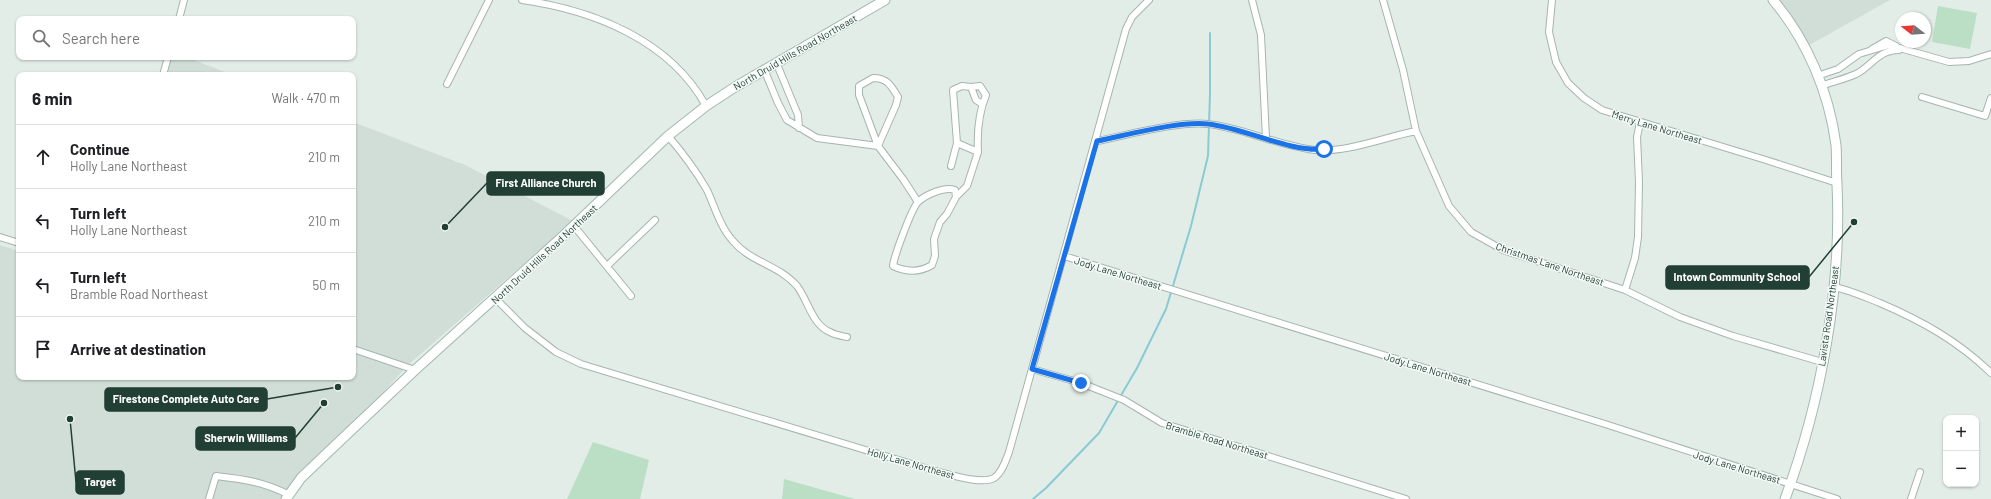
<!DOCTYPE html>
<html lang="en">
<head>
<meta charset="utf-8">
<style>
  :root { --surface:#fff; --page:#f6f6f6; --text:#202124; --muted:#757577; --line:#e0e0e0 }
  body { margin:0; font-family:Barlow,sans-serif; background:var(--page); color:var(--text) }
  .controls { position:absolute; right:12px; bottom:12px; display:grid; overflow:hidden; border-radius:8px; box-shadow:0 1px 3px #0004 }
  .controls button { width:36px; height:36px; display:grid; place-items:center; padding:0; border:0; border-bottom:1px solid var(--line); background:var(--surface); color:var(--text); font:20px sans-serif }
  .compass { position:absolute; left:1895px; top:12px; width:36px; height:36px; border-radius:50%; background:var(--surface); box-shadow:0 1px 3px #0004; rotate:287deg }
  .stop { position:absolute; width:12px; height:12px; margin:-9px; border:3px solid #1a73e8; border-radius:50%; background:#fff }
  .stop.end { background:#1a73e8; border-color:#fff; box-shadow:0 1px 4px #0008 }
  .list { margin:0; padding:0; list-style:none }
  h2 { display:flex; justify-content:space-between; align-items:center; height:52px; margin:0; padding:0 16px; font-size:17px }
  h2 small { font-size:13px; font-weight:400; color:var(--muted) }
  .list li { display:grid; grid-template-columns:26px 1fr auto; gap:12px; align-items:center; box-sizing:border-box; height:64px; padding:0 16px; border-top:1px solid var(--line) }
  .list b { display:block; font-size:15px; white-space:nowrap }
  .list p { margin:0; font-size:13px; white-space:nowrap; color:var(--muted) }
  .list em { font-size:13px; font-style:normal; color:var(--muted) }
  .icon { flex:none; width:22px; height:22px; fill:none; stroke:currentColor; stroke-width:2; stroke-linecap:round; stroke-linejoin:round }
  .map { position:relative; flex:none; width:1991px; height:499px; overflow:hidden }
  .search { position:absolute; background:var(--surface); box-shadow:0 1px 3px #0004; left:16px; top:16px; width:340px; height:44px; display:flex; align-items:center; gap:10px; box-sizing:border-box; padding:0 14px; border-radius:8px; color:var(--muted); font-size:15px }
  .panel { position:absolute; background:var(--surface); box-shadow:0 1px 3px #0004; left:16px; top:72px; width:340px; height:308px; border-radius:8px }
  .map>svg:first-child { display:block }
  .built { fill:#d1ddd7 }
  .green { fill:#bbdfc4 }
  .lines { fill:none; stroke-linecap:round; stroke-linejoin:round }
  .stream { stroke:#89cad3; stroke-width:2 }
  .street-casing { stroke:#a5b5af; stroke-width:8 }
  .secondary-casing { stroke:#a1b9b0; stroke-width:11 }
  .street { stroke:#fff; stroke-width:6 }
  .secondary { stroke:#fff; stroke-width:9 }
  .route { stroke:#1a73e8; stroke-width:5 }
  .labels { text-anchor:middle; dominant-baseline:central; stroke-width:3; stroke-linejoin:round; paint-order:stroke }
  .street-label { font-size:10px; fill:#223f36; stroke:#f3f9f6 }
  .leader { fill:none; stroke:#223f36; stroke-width:1.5 }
  .callout-dot { fill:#223f36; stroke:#f3f9f6; stroke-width:1.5 }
  .callout { fill:#223f36; stroke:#223f36; stroke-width:1.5 }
  .callout-label { font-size:11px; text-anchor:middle; font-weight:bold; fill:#fff }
</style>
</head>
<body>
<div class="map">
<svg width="1991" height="499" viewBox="0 0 1991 499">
  <rect width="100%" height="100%" fill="#e3ede8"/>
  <path class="built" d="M1773,0H1890L1804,48Z
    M169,57H186L233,75H164Z
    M353,122L465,165L573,221L408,365L297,487L290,499H0V245L19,251V377H353Z"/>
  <path class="green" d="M1938,6L1977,13L1970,49L1932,42Z
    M593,442L649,460L640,499H567Z
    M784,479L855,499H782Z"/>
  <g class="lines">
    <path class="stream" d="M1033,499L1046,488L1099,433L1137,368L1166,309L1191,226L1208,156L1210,93V33"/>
    <g class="street-casing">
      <path id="street" d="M522,0C593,10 670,40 706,106
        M1252,0L1261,35L1266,138
        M1383,0L1403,70L1416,131L1449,206L1471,232L1503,250L1625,290L1680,317L1733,336L1822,362
        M1552,0L1549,32L1556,62L1568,83L1584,98L1602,110L1766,160L1837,183
        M179,19L184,0
        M1872,49L1886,41L1896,46
        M776,62L798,115L799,128
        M764,69L778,103L787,120L817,138L878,146L903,179L918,202
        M163,75L168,57
        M1817,76L1838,69L1859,54L1889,45L1949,62L1969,61L1991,54
        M873,78C887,78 891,85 898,97L896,105L878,146L859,95V86Z
        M447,84L489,0
        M1821,86C1832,82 1845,79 1856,74C1872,66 1878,50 1899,50
        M971,87L980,86L986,95C979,112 977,134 978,152
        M1922,97L1985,116L1991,98
        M668,136C682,152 696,171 707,190C715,207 720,227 733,241C750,262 779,265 797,286C808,300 812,325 830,332C835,335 842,336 847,337
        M1097,141C1128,135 1177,121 1208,124C1244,128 1278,146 1315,150C1346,153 1385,137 1416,131
        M951,166L957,143
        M956,197L955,190C945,186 925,195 918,202C912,208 894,256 893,266C906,272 919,273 932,265L935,256L934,239L940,222L947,214L956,197L967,186L978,152L957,143L953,90L962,86L971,87L976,100L982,104
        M574,226L631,296
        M0,237L19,243
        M1064,256L1605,424L1837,499
        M607,266L655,220
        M1834,287C1850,290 1865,297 1880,303C1922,321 1958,341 1991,373
        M1625,290L1635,258L1638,237L1639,182L1637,137L1640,123
        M496,299L525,328L556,352L581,364L935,471C949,474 981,485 994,478C1002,473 1006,460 1009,452L1126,29L1132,17L1149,0
        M353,349L415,370
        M1032,369L1081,383L1124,400L1162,423L1406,499
        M209,499L216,476C242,479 265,482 289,495
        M1911,499L1920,472"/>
    </g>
    <g class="secondary-casing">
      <path id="secondary" d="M1773,0C1807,40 1829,92 1836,145C1837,158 1836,171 1837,184C1842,288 1821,402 1785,499
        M286,499L301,478L324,456L415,370L562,237L668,136L706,106L735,87L885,0"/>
    </g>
    <use href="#street" class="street"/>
    <use href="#secondary" class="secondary"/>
  </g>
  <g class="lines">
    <path class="route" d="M1081,383L1032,369L1097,141C1128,135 1177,121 1208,124C1245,128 1288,152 1324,149"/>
  </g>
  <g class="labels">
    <g class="street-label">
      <text transform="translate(795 52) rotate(-30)">North Druid Hills Road Northeast</text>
      <text transform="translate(1657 127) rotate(17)">Merry Lane Northeast</text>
      <text transform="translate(544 254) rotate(-43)">North Druid Hills Road Northeast</text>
      <text transform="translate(1550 264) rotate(19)">Christmas Lane Northeast</text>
      <text transform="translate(1118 273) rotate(17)">Jody Lane Northeast</text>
      <text transform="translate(1828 316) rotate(-82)">Lavista Road Northeast</text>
      <text transform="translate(1428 369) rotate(17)">Jody Lane Northeast</text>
      <text transform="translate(1217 440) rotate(17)">Bramble Road Northeast</text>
      <text transform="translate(911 463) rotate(16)">Holly Lane Northeast</text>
      <text transform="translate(1737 467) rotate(17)">Jody Lane Northeast</text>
    </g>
  </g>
  <path class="leader" d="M445 227L487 183M1854 222L1809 277M338 387L267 399M324 403L295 438M70 419L76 482"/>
  <g class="callout-dot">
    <circle cx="445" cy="227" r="4"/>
    <circle cx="1854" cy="222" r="4"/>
    <circle cx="338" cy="387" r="4"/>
    <circle cx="324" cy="403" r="4"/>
    <circle cx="70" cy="419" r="4"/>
  </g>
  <g class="callout">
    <rect x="487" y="172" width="117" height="23" rx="4"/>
    <rect x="1666" y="266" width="143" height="23" rx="4"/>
    <rect x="105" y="388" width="162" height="23" rx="4"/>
    <rect x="196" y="427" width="99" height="23" rx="4"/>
    <rect x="76" y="471" width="48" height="23" rx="4"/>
  </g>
  <g class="callout-label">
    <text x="546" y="187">First Alliance Church</text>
    <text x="1737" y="281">Intown Community School</text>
    <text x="186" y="403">Firestone Complete Auto Care</text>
    <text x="246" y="442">Sherwin Williams</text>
    <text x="100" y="486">Target</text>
  </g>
</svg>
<div class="controls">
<button>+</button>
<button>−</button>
</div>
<svg class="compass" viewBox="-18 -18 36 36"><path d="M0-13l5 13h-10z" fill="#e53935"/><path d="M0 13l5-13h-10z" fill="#757577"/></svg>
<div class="stop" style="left:1324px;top:149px"></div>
<div class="stop end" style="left:1081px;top:383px"></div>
<div class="search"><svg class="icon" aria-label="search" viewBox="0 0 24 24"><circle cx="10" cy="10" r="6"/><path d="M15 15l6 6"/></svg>Search here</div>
<section class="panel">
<h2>6 min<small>Walk · 470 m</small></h2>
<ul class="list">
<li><svg class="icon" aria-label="ahead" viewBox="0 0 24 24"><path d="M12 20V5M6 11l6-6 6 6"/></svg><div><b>Continue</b><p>Holly Lane Northeast</p></div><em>210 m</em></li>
<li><svg class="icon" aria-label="left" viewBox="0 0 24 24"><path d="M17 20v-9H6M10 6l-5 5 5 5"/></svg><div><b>Turn left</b><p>Holly Lane Northeast</p></div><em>210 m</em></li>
<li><svg class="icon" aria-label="left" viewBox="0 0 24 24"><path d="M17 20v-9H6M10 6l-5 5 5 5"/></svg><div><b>Turn left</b><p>Bramble Road Northeast</p></div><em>50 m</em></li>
<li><svg class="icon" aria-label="arrive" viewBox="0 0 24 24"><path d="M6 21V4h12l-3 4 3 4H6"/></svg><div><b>Arrive at destination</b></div></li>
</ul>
</section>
</div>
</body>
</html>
